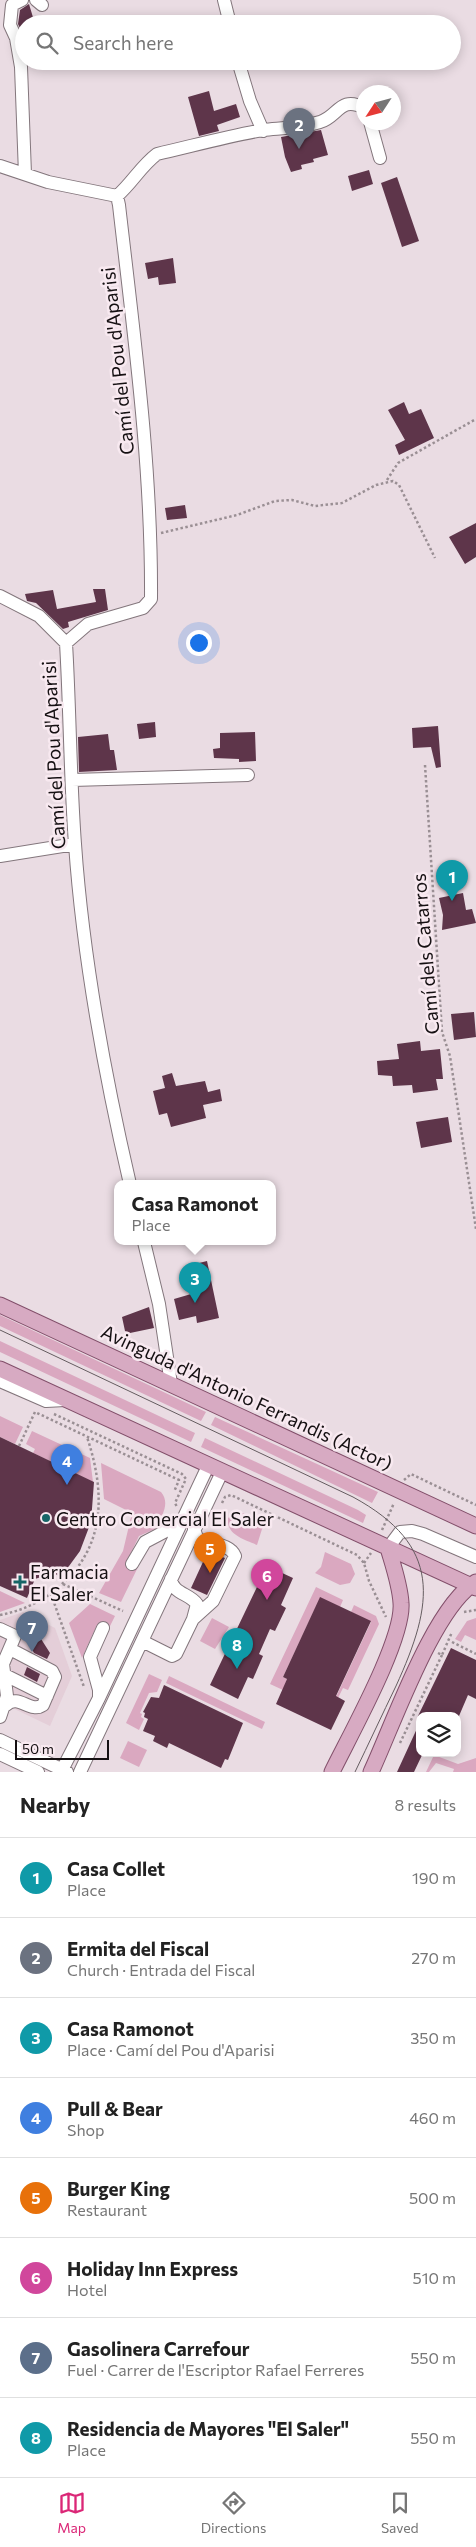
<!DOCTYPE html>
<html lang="en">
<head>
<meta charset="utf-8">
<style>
  :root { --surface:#fff; --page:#f2f2f2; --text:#222; --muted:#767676; --line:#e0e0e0; --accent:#db2777 }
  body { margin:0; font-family:Commissioner,sans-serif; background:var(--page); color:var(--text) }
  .controls { position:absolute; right:15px; bottom:15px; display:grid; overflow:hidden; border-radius:10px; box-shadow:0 2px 12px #0003 }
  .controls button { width:45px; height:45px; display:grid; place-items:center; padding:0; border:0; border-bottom:1px solid var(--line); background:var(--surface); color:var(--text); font:25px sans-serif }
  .compass { position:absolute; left:356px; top:85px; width:45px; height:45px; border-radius:50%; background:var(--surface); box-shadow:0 2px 12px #0003; rotate:234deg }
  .scale { position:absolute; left:15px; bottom:12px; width:94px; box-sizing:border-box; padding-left:5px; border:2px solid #151012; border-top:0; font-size:14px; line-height:18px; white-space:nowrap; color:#151012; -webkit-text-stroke:4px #f8e9f0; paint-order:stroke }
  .you { position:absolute; left:198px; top:642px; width:18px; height:18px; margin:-12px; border:4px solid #fff; border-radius:50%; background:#1a73e8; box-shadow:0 0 0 8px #1a73e833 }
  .badge { display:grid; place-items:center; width:32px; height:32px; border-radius:50%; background:var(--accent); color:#fff; font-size:16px; font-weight:700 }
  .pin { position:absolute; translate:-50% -41px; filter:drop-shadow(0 1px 2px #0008) }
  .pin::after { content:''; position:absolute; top:26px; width:18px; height:15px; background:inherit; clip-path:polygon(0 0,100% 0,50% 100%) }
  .popup { position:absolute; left:114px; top:1180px; width:162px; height:65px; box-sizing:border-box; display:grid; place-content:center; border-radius:10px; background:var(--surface); filter:drop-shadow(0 1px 4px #0005); font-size:16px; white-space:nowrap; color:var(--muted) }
  .popup b { font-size:19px; color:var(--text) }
  .popup::after { content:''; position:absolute; left:50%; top:100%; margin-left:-10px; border:10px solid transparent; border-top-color:var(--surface) }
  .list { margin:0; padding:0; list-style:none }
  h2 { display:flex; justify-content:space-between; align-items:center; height:65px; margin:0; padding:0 20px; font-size:21px }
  h2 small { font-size:16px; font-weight:400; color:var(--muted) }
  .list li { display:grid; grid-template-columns:32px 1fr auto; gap:15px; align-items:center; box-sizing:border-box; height:80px; padding:0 20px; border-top:1px solid var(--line) }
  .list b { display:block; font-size:19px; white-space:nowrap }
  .list p { margin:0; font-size:16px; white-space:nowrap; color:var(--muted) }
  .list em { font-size:16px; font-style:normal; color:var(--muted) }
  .icon { flex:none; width:28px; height:28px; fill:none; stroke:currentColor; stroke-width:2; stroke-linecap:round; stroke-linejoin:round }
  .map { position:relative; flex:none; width:476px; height:1772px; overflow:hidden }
  .search { position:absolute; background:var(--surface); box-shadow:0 2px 12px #0003; left:15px; right:15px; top:15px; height:55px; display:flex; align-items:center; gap:12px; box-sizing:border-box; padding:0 18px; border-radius:28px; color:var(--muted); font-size:19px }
  .sheet { height:705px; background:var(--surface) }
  nav { display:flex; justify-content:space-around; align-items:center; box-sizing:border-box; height:70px; border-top:1px solid var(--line); background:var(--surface); font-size:14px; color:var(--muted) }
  nav a { display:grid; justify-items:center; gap:2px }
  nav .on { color:var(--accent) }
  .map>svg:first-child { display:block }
  .built { fill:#e4ced8 }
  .green { fill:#daa8c0 }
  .building { fill:#5e354a }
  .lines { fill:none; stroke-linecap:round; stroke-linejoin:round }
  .minor-casing { stroke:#83767c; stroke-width:14 }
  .major-casing { stroke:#824f6a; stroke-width:17 }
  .path { stroke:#9a8f94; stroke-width:2.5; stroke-dasharray:2.5 2.5; stroke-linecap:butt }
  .minor { stroke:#fff; stroke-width:12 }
  .major { stroke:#d7aac2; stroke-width:15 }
  .tram { stroke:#655c60; stroke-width:1 }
  .poi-dot { fill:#166567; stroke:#f8e9f0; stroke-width:2 }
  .labels { text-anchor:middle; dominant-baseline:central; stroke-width:5; stroke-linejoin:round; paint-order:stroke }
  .street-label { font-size:19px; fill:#151012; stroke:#f8e9f0 }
  .poi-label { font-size:19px; fill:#151012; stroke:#f8e9f0; text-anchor:start }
</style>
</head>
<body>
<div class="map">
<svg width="476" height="1772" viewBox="0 0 476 1772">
  <rect width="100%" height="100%" fill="#eadce3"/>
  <path class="built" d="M23,1612L55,1628L72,1676L50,1726L0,1702V1620Z"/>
  <path class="green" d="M0,1315L206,1412L201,1421L0,1326Z
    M0,1341L195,1433L191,1442L0,1352Z
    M0,1416L23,1427L15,1444L0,1437Z
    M215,1417L378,1492L372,1503L211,1425Z
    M32,1431L90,1458L93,1482L33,1453L35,1449L26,1444Z
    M205,1438L358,1510L366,1515L363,1523L201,1447Z
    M101,1463L161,1492C171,1504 161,1517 155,1529L139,1536L127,1561L138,1567L121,1602L99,1593L123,1551L132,1513L104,1499Z
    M236,1512H240L267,1524L262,1529L257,1545C244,1539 226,1535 228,1518Z
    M325,1552L351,1564L355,1574L350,1583L340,1585L315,1573L321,1567Z
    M316,1587L343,1600L340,1607L320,1598L283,1677L287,1679L283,1690L270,1684Z
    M0,1591L25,1603L0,1612Z
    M90,1604L115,1616L108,1630L97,1625L82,1658L69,1623Z
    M354,1605L376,1616L379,1624L348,1690L343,1688L338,1698L336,1697L371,1622L351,1612Z
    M212,1618L229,1627L215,1649L200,1641Z
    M476,1618V1640L465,1635L461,1642L455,1639L467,1621Z
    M149,1674L162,1680L157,1692L149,1693L140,1713L142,1714L141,1717L144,1719L139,1730L126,1723Z
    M169,1676L265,1722L262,1729L166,1683Z
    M128,1741L147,1750L139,1767L120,1758Z
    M434,1755L458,1764L476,1758V1772H453L454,1769L436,1763L429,1772H426Z"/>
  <path class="building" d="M29,4L35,24H24V36L18,24L20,10Z
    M209,91L214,111L236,104L240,117L217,125L219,131L199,136L188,97Z
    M321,130L328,155L313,159L314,162L301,165L302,169L291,172L285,157L281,137Z
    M369,170L373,184L352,191L348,176Z
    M397,177L419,241L402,247L381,183Z
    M173,258L176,283L159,285L158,277L148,279L145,263Z
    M404,402L409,414L421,409L434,438L399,455L395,445L405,440L388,410Z
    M185,505L187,518L167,520L165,508Z
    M476,523V557L465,564L449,537Z
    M93,589H105L108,610L68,622L69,627L63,629L36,603L27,601L25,594L53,590L57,609L96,602Z
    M155,722L156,737L139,739L137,724Z
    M438,726L441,767L436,768L431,747L413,748L412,728Z
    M255,732L256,761L239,762V759L214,758L213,749L220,748V733Z
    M108,734L110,750H114L117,770L79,772L78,737Z
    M463,893L466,910L472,909L476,923L442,930L443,915L439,898Z
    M474,1012L476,1037L454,1040L451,1014Z
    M420,1041L421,1051L440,1049L443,1079H436L438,1090L413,1093L412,1085L393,1086L392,1076L378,1075L377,1061L399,1059L397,1044Z
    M172,1073L176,1086L205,1081L208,1092L220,1089L222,1101L203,1105L206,1118L171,1127L167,1113L159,1115L153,1091L165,1088L162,1076Z
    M448,1117L452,1142L421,1148L416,1122Z
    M207,1261L219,1318L197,1323L196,1316L179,1320L174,1299L198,1292L191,1265Z
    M149,1307L154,1328L130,1333L125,1331L122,1317Z
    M0,1437L94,1482L91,1522L80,1551L61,1577L53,1573L35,1579L27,1598L0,1586Z
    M208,1551L225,1558L207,1595L191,1588Z
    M267,1566L293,1578L281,1605L286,1608L275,1631L270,1629L259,1654L263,1656L253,1679L248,1677L238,1699L210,1685Z
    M320,1597L371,1621L336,1696L345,1701L331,1730L276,1704L287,1679L283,1677Z
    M36,1631L50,1653L47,1659L34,1653L26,1638Z
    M451,1648L476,1660V1699L468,1695L459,1716H418Z
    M27,1667L40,1674L37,1682L24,1675Z
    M164,1685L243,1723L228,1760L225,1759L221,1768L169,1743L167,1748L153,1741L155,1736L143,1731L148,1719L144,1717L145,1713L143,1712L151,1697L159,1698Z
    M420,1722V1753H423L414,1772H397Z"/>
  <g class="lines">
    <g class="minor-casing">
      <path id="minor" d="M22,0L12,5L10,25L16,38L21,67L25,174
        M36,0L42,5
        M224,0L230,24
        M238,61L250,101L263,131
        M370,122L380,158
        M0,166L48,182L117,196L119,205C134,336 152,467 151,599L143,608L88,624L66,643C70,710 70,777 75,844C83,959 104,1072 130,1184
        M117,196C132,183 141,166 157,154C192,146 228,136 263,130C283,128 301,128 320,122C338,117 340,95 364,108
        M0,596L39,616L66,643
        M72,780L248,775
        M0,856L75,844
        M144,1242L159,1304L171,1384
        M0,1381L46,1401L65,1400
        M388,1548L400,1532L412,1531L423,1534L476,1557
        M132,1564L145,1542L181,1523
        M193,1619L213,1601L235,1556C229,1542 209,1546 197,1538L194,1529
        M0,1629L15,1636L3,1664L7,1696L0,1717
        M142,1641L172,1656L176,1654L193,1619L197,1604C189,1593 173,1594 171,1579
        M3,1674L47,1696
        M99,1698V1690L90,1657L103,1628
        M6,1705C19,1693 30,1714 43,1705L55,1677L52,1671L10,1649
        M0,1740L67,1772
        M0,1754L38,1772
        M61,1772L99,1698L208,1466
        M80,1772L222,1472"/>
    </g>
    <g class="major-casing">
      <path id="major" d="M0,1305L476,1526
        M0,1369L476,1588
        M332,1772C350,1735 404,1639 401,1603C400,1585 393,1565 388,1548
        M371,1772C393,1725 434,1606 476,1582"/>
    </g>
    <path class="path" d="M387,480L398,463L476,419
      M161,533L237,515L275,501L292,500L315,506L342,503L376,485L393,481L399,485L435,558
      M425,765L442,1032L450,1056L476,1229
      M54,1414L182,1474L186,1479L175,1503L177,1507
      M19,1446L35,1412L179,1480L174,1492
      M404,1480L411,1474L476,1505
      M222,1503L225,1497L231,1495L357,1555L364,1563L369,1581L386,1617
      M382,1530L394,1503
      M364,1563L371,1553
      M63,1584L123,1611
      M51,1594L84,1687
      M464,1612L476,1610
      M0,1615C21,1611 39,1603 55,1590C106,1550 106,1494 87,1437
      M452,1642L476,1654
      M438,1653L442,1655L452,1632
      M400,1743L442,1655"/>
    <use href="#minor" class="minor"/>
    <use href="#major" class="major"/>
    <path class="tram" d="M0,1330L353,1497C443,1546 434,1603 396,1686C382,1715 369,1743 355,1772"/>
  </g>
  <g class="poi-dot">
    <circle cx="46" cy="1518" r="5"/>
    <path d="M17.5 1574.5h5v5h5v5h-5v5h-5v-5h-5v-5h5z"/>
  </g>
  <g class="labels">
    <g class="street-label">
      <text transform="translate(117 361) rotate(-96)">Camí del Pou d'Aparisi</text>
      <text transform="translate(53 755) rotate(-93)">Camí del Pou d'Aparisi</text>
      <text transform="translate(425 954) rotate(-95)">Camí dels Catarros</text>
      <text transform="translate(247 1397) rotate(25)">Avinguda d'Antonio Ferrandis (Actor)</text>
    </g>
    <g class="poi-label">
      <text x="56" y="1518">Centro Comercial El Saler</text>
      <text x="30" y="1571">Farmacia<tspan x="30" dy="22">El Saler</tspan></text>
    </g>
  </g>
</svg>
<div class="controls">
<button><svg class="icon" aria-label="layers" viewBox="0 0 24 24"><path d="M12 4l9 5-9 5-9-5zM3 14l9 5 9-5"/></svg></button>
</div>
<svg class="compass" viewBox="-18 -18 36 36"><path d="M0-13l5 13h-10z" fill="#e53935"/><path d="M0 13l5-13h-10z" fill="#767676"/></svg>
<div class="scale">50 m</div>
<div class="you"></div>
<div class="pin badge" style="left:452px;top:901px;background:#0f9aa8">1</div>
<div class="pin badge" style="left:299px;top:149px;background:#6b7280">2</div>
<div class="pin badge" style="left:195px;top:1303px;background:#0f9aa8">3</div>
<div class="popup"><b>Casa Ramonot</b>Place</div>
<div class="pin badge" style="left:67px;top:1485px;background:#3f7fe0">4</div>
<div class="pin badge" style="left:210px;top:1573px;background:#e8710a">5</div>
<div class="pin badge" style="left:267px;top:1600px;background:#d1479c">6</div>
<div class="pin badge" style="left:32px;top:1652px;background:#5c6f8a">7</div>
<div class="pin badge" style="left:237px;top:1669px;background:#0f9aa8">8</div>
<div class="search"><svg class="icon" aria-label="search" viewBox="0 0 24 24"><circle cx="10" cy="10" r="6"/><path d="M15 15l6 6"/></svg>Search here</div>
</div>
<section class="sheet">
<h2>Nearby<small>8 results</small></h2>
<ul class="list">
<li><span class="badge" style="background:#0f9aa8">1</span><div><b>Casa Collet</b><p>Place</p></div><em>190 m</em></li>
<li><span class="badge" style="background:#6b7280">2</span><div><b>Ermita del Fiscal</b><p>Church · Entrada del Fiscal</p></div><em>270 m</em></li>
<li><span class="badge" style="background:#0f9aa8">3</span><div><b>Casa Ramonot</b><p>Place · Camí del Pou d'Aparisi</p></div><em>350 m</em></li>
<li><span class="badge" style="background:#3f7fe0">4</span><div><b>Pull &amp; Bear</b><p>Shop</p></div><em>460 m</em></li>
<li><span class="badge" style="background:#e8710a">5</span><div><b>Burger King</b><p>Restaurant</p></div><em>500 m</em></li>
<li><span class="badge" style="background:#d1479c">6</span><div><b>Holiday Inn Express</b><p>Hotel</p></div><em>510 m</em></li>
<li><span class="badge" style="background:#5c6f8a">7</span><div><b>Gasolinera Carrefour</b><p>Fuel · Carrer de l'Escriptor Rafael Ferreres</p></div><em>550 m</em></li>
<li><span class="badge" style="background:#0f9aa8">8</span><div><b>Residencia de Mayores &quot;El Saler&quot;</b><p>Place</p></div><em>550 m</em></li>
</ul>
</section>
<nav>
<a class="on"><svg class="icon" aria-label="map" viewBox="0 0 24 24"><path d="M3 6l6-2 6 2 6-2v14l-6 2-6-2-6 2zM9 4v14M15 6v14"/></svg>Map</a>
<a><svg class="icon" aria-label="directions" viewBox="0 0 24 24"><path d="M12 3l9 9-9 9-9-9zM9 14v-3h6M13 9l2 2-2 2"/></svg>Directions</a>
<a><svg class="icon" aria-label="saved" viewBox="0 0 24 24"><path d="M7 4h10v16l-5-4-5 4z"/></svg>Saved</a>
</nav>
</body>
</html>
